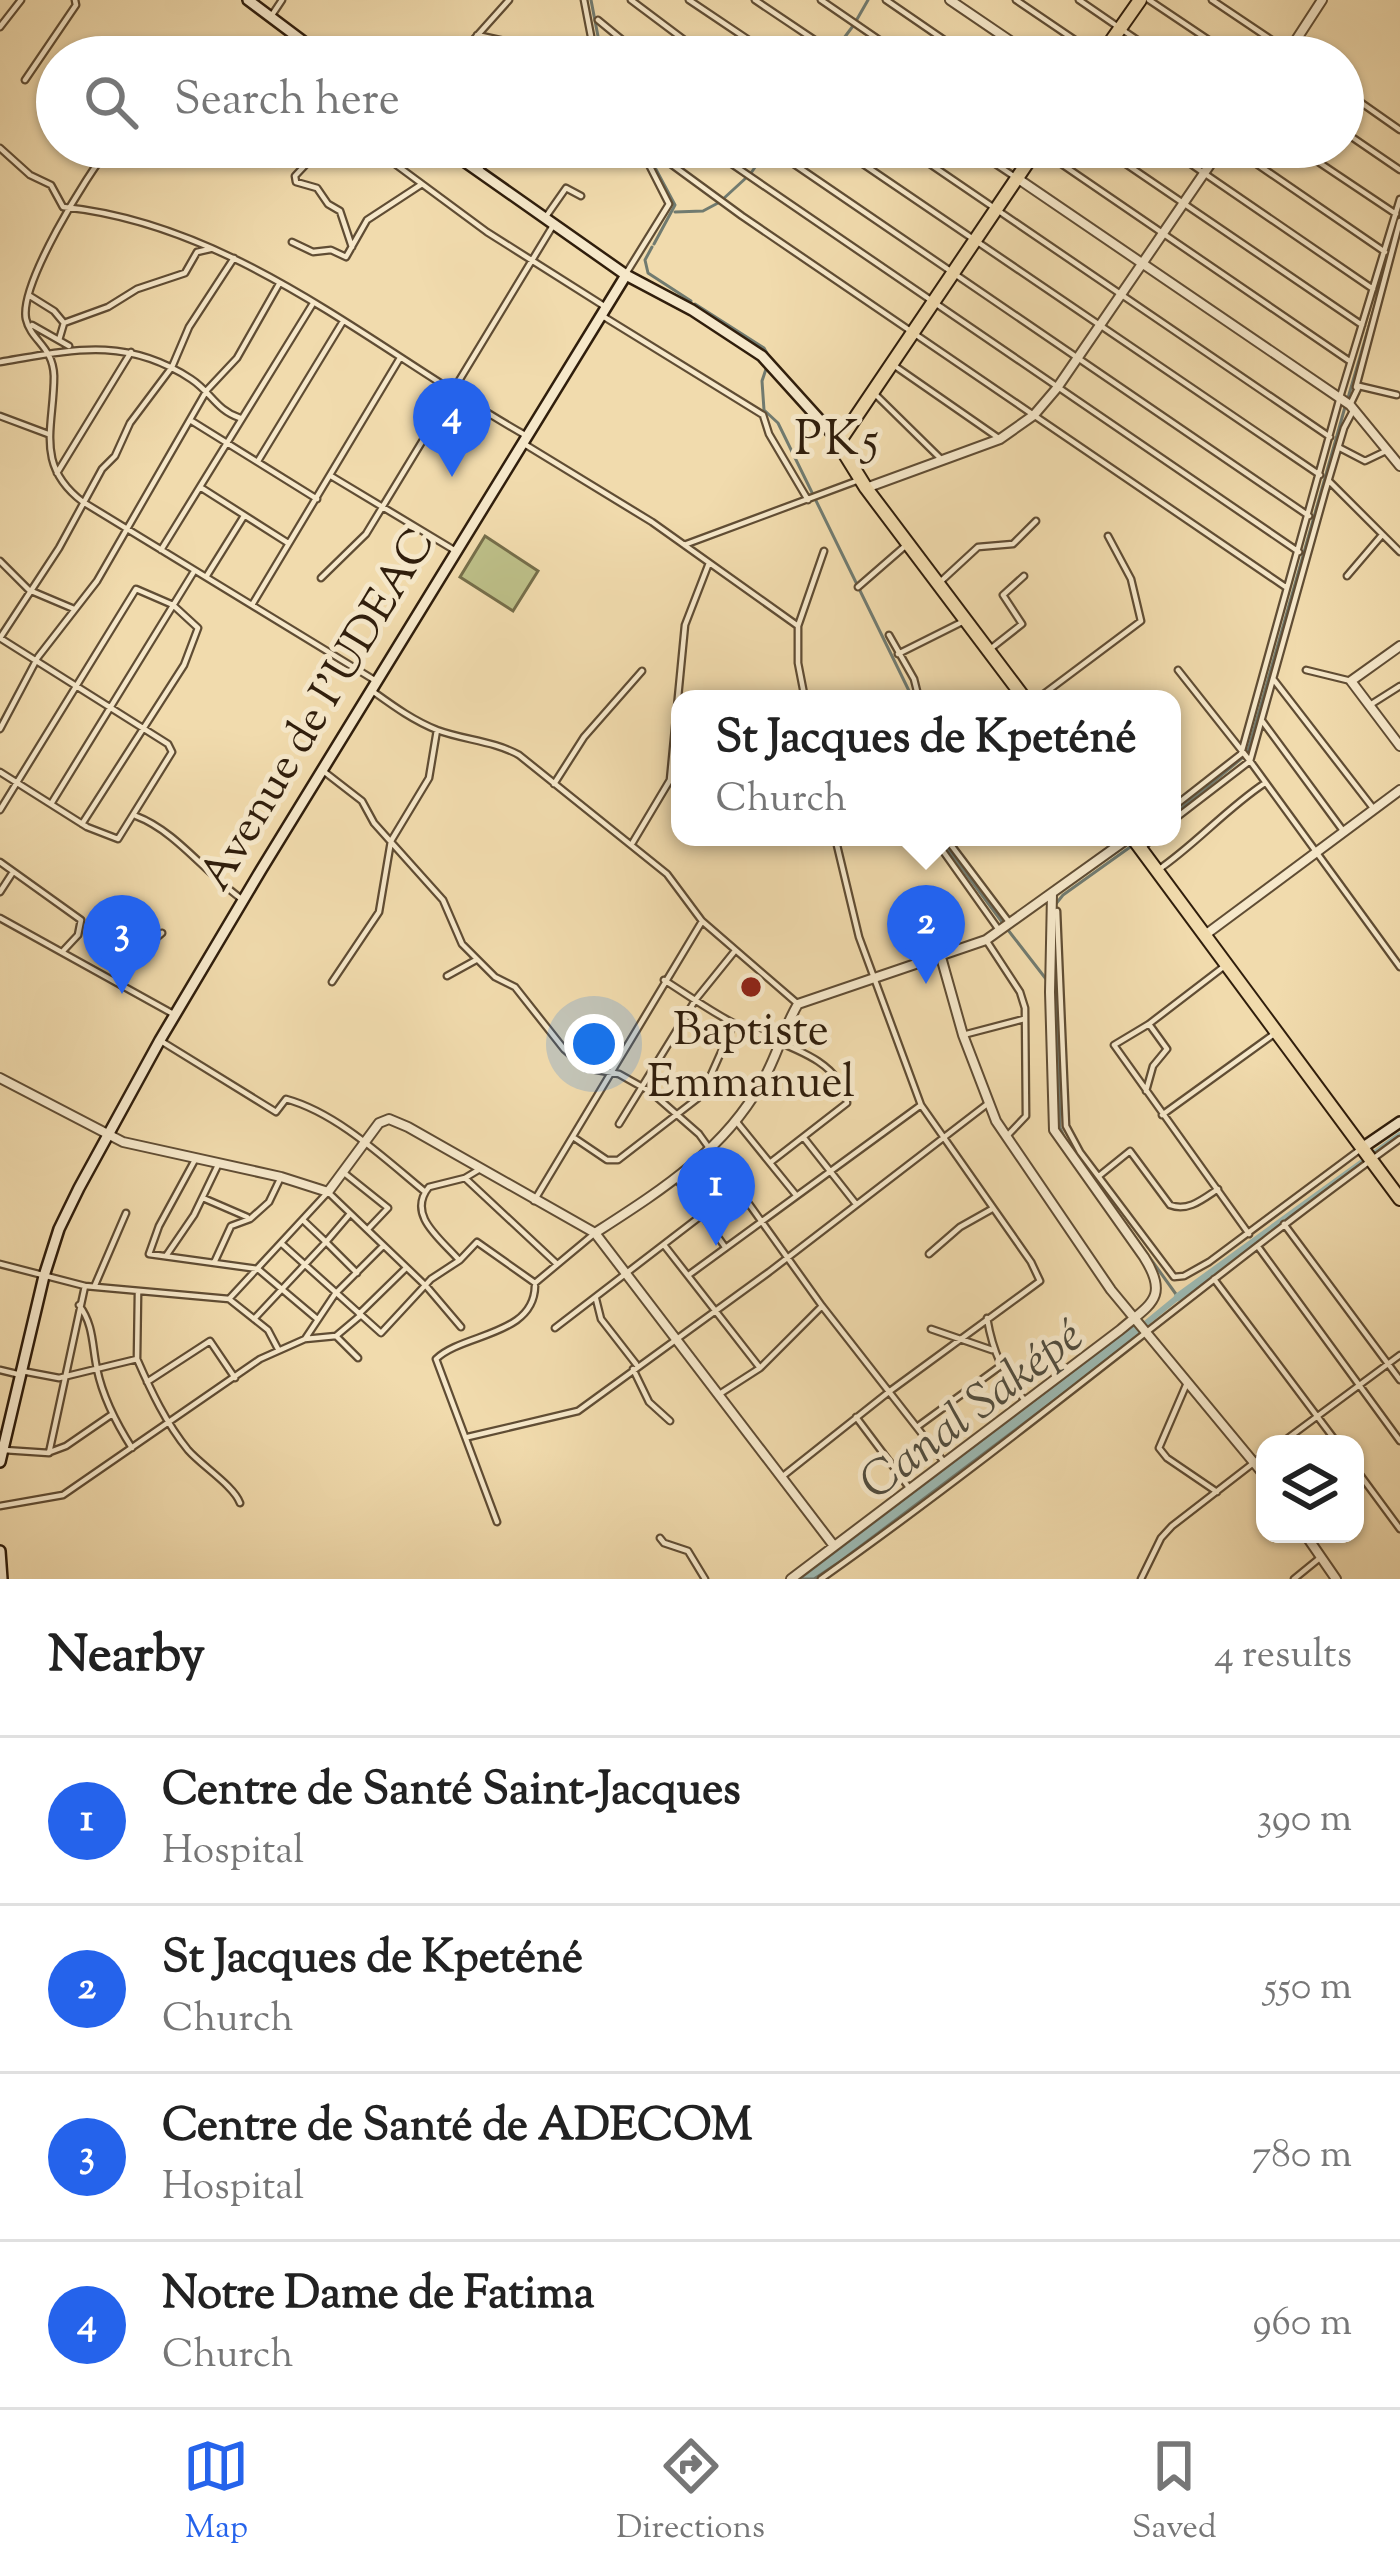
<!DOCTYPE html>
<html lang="en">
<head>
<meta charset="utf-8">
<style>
  :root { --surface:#fff; --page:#f6f6f6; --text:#222; --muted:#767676; --line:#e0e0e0; --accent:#2563eb }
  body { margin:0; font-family:"Sorts Mill Goudy",serif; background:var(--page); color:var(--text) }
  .controls { position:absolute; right:36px; bottom:36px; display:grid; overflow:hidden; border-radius:24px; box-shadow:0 3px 9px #0004 }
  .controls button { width:108px; height:108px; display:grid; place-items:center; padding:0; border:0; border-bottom:3px solid var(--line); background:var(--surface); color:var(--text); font:60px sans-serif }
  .you { position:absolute; left:594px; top:1044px; width:42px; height:42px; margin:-30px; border:9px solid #fff; border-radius:50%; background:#1a73e8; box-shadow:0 0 0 18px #1a73e833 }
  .badge { display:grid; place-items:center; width:78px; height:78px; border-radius:50%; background:var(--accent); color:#fff; font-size:39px; font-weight:700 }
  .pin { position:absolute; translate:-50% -99px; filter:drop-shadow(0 3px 6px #0008) }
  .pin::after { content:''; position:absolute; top:63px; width:42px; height:36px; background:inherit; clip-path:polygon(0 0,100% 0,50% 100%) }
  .popup { position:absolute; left:671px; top:690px; width:510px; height:156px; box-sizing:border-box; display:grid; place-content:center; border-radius:24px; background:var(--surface); filter:drop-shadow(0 3px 9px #0005); font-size:39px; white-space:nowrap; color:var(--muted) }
  .popup b { font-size:45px; color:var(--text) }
  .popup::after { content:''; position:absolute; left:50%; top:100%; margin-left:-24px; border:24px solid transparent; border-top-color:var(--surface) }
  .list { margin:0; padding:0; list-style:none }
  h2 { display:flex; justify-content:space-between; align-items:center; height:156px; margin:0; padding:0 48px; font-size:51px }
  h2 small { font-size:39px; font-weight:400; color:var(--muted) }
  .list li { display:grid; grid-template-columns:78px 1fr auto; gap:36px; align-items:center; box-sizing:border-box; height:168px; padding:0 48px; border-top:3px solid var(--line) }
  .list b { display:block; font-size:45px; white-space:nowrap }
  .list p { margin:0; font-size:39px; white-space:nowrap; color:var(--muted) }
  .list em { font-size:39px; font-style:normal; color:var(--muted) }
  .icon { flex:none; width:66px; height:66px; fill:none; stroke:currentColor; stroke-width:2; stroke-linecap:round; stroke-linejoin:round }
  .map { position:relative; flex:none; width:1400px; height:1579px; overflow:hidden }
  .search { position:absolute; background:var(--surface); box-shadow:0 3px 9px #0004; left:36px; right:36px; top:36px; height:132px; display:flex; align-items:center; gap:30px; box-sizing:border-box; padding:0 42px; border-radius:66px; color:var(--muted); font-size:45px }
  .sheet { height:828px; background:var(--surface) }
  nav { display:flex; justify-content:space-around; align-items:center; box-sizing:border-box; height:168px; border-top:3px solid var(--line); background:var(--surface); font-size:33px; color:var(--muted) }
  nav a { display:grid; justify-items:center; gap:6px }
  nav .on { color:var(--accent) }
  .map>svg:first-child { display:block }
  .green { fill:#bdbf88; stroke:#766e4a; stroke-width:3 }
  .water { fill:#9cb9b2; stroke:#717b70; stroke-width:3 }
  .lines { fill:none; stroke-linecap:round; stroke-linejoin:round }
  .stream { stroke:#717b70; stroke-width:3 }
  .canal { stroke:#9cb9b2; stroke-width:6 }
  .river { stroke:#9cb9b2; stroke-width:8 }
  .minor-casing { stroke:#604d34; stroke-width:9 }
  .tertiary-casing { stroke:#604d34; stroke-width:12 }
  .secondary-casing { stroke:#301e0c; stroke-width:14 }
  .primary-casing { stroke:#301e0c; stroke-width:16 }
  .minor { stroke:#f6e8ca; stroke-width:4.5 }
  .tertiary { stroke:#f6e8ca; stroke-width:8 }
  .secondary { stroke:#f6e8ca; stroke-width:9 }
  .primary { stroke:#f1dbad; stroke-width:12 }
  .poi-dot { fill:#8f2418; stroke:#f6e8ca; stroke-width:4.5 }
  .labels { text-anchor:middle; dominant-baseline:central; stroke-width:10; stroke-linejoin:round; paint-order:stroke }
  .street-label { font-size:45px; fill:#301e0c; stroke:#f6e8ca }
  .poi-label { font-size:45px; fill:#301e0c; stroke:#f6e8ca }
  .neighbourhood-label { font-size:48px; letter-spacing:3px; fill:#301e0c; stroke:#f6e8ca }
  .water-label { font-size:48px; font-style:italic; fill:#504c3e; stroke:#f6e8ca }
</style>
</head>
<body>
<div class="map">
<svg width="1400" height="1579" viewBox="0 0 1400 1579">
  <rect width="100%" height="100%" fill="#f1dbad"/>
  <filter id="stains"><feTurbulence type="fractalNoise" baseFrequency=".00167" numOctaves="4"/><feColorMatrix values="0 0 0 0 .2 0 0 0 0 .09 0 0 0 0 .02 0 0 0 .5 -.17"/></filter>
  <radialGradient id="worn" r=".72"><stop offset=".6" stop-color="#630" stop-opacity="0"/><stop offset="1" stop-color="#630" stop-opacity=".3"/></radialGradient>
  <path class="green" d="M485,536L538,571L513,611L460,577Z"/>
  <path class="water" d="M1135,1324L1143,1334L841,1561L814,1579H799Z"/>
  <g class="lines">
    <path class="stream" d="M591,0L602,57
      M856,21L868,0
      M835,50L853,26
      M831,57L832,55
      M644,147L675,205L654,244
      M751,173L767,150
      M722,200L747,177
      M675,212L703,211L718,203
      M652,247L645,260L648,273L691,301
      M695,304L764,348L769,357
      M766,369L762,381L764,410L778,423L913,699
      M1348,398L1374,309
      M1172,816L1247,754L1345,407
      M939,837L1002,922
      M1055,905L1063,895L1133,845
      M1008,930L1046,979
      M1055,932L1060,1128L1067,1143
      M1076,1155L1178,1297"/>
    <path class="canal" d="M1139,1329L1178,1297"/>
    <path class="river" d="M1178,1297L1400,1136"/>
    <g class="minor-casing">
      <path id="minor" d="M584,0L595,57
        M631,0L707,57
        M689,0L774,57
        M755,0L840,57
        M821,0L904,57
        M886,0L969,57
        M1016,0L1100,57
        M1079,0L1162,57
        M1149,0L1234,57
        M1212,0L1297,57
        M272,15L282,0
        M598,20L643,57
        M0,27L21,0
        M477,35L504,41
        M458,57L509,0
        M25,80L76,5L75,0
        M1343,90L1400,130
        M1343,131L1400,170
        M110,147C87,174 19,285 26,319C31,341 53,346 54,376C54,427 34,465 83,502L376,681
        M316,147L310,160L295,176L296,182L317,188L328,204L340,211L352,247
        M372,147L487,232L604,306
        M707,147L1299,552
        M769,147L1309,516
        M838,147L1320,475
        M905,147L1330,437
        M970,147L1015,177
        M1101,147L1362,325
        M1166,147L1373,289
        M1232,147L1385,252
        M1296,147L1396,214
        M0,148L30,175L51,185L63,207C236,224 378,352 525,435
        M1041,150L1348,360
        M648,160L660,156L742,216L1287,588
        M477,172L497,147
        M545,218L566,188L581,196
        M292,242L313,252L331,250L346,257L367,220L422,184
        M627,272L669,204L640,147
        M30,296L54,311L64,323L59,340
        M601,315L763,415L769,434L808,500
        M64,323L108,307L137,289L185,273L197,252L210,249
        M32,325L69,346
        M0,362C72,350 125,336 191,379C211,392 216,410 240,418
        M892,364L1000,439
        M1356,387L1400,221
        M876,395L940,458
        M1350,405L1359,386L1397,395
        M0,416L48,434
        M190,420L317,499
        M526,445L652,522L798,626
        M1340,448L1365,461L1388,450
        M258,461L342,323
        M57,473L131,352
        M331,476L454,550
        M1330,482L1400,552
        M200,487L288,543
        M684,545L859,480
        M161,550L312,305
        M0,561L29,590L74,609
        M1347,576L1382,535
        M206,577L244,516
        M321,578L366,534L554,224
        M939,583L978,547L1013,544L1036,521
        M858,587L904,547
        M252,605L400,358
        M889,635L914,679L919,699
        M0,638L59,548L102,469L115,456L130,423L172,367L189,327L234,258
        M989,650L1022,624L1003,595L1024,576
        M898,654L962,622
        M1178,670L1250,761L1400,967
        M1306,670L1351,681
        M1274,680L1373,808
        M371,690C392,705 412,720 437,730C464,740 494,741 519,755L667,874L702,921L798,1004
        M805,699L798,663V626L824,551
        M1037,699L1141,621L1131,579L1108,536
        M1370,705L1400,686
        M1263,722L1344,832
        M0,729L38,657L97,581L207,390L237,358L279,284
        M322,770L362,801L374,823L443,900L462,944L495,977L515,987L564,1049L586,1068L619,1074L651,1092L699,1134L822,1306L944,1462
        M0,772L87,827L118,839L172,752L168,744L0,638
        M554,784L584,737L642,671
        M51,804L193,573
        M1172,808L1241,754L1340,397L1400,199
        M0,810L136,589L173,605L198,628L184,665L82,824
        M136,816C176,831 206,874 243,900
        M1172,821L1250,761L1325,492L1344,428L1354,409
        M933,837L999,930
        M945,837L1009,922
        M633,842L670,780L685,625L709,563
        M1145,845L1155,837
        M0,862L81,920L78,935L63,951
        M1158,870C1196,844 1226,809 1265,783
        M0,892L13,872
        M930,901L940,954
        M1057,911L1066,1126L1080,1152L1174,1277L1184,1276L1209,1262L1362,1148
        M0,918L175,1015
        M986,940L1020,992L1025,1008L1026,1116L1007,1136
        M1222,968L1149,1024L1114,1045L1249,1234
        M447,976L476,960
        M664,980C688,995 711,1012 737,1025C773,1043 841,1055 847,1103L771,1162
        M332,982L379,912L391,841L429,778L437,730
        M122,984L129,962L126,951L154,945L156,938L162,933
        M963,1035L1024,1019
        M161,1041L276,1112L286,1099C337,1113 384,1158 424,1191
        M1146,1091L1153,1066L1167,1049L1149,1024
        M1162,1115L1274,1034
        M736,1121L796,1195
        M619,1124L696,999L734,952
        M573,1137L607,1160H618L702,1095L734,1023
        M804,1138L856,1204
        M196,1158L159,1226L149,1254L258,1269L316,1318
        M343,1172L388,1208L369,1228
        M1099,1176L1130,1151L1170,1205C1188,1212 1203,1199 1218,1189
        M465,1178L557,1264
        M677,1179L725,1247
        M203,1198L247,1217
        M534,1201L701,923
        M304,1221L326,1242L349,1215
        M1284,1224L1400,1380
        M282,1244L381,1333L431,1279L460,1260L477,1242L535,1283L595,1233
        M664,1245L760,1368
        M1259,1248L1400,1441
        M929,1254L960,1227L992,1209
        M166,1256L194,1215L219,1163
        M459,1260C441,1239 406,1215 429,1187L465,1178L480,1169
        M214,1263L231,1226L250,1219L269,1202L281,1177
        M0,1264L85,1286L229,1299L268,1330L278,1349
        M690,1274L921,1105
        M1214,1279L1338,1444
        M95,1285L126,1213
        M229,1299L328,1192L427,1287L461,1327
        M596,1299L601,1319L636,1364
        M79,1305C94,1325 92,1346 97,1369C103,1398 116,1423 132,1448
        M359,1314L406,1268
        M987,1318C993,1353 1003,1374 1026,1402
        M254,1319L326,1242L357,1273
        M555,1328L702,1215
        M931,1329L992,1350
        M336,1336L358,1358
        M305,1339L336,1336L361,1315
        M137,1359L138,1293
        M633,1369L649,1402L670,1421
        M0,1370L21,1375
        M22,1371L59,1378L137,1359C151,1391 166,1423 188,1450C202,1466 234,1486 240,1503
        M147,1382L210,1341L235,1378
        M1187,1383L1159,1448L1167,1458L1217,1492
        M718,1395L760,1368L822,1306
        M856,1417L910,1489
        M917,1427L999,1367
        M468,1437L578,1411L769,1272L986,1105
        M1280,1444L1400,1355
        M4,1450L49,1453L85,1286
        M50,1452L66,1446L111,1415
        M1355,1468L1400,1529
        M783,1476L890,1391L1040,1281L1031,1262L921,1105L859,937L835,837
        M0,1506L63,1495L260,1359L305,1339L335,1294L383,1246
        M497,1522L436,1359C463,1333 534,1336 535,1286
        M660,1538L664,1543L688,1551L705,1579
        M821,1579C1019,1439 1204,1281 1400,1139
        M1141,1579L1161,1538L1172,1526L1265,1454
        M1294,1579L1321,1557"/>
    </g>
    <g class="tertiary-casing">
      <path id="tertiary" d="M950,0L1034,57
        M1285,57L1322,0
        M1017,178L1350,405L1400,466
        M866,488L1000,439L1034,415L1057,388L1222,147
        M1400,646L1351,681L1400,746
        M1205,935L1400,790
        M941,957L963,1035L996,1121L1111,1290L1265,1476
        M0,1078L123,1142L281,1177L328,1192L379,1123L389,1119L408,1127L595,1233L834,1546
        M595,1233C660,1191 724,1151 762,1082C777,1057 783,1029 798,1004L986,940L1130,837
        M1305,1534L1336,1579
        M791,1579L1120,1330C1150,1304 1170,1298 1144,1257L1054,1130L1050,992L1052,894"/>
    </g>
    <g class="secondary-casing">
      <path id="secondary" d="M248,0L324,57
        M444,147L626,275L692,310L762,356L836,438
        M1362,1148L1400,1122
        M0,1462L44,1276L59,1229L79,1188L160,1040L261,870L626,275
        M0,1551L2,1579"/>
    </g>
    <g class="primary-casing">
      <path id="primary" d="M1100,57L1140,0
        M836,438L842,440L840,446L866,488L1025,699
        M841,439L1038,147
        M1132,837L1400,1199"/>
    </g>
    <use href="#minor" class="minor"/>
    <use href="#tertiary" class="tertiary"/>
    <use href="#secondary" class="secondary"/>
    <use href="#primary" class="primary"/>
  </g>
  <circle class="poi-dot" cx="751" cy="987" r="12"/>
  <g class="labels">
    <g class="street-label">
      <text transform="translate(320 711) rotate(-59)">Avenue de I'UDEAC</text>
    </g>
    <g class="poi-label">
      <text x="751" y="1033">Baptiste<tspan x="751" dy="52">Emmanuel</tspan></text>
    </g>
    <g class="neighbourhood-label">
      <text x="838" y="442">PK5</text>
    </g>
    <g class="water-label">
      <text transform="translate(973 1412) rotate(-37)">Canal Saképé</text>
    </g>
  </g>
  <rect width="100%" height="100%" filter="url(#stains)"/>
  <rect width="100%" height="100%" fill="url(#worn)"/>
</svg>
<div class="controls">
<button><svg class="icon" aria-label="layers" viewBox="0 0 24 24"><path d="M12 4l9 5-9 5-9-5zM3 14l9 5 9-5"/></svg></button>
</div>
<div class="you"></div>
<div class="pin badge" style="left:716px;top:1246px">1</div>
<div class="pin badge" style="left:926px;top:984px">2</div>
<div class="popup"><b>St Jacques de Kpeténé</b>Church</div>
<div class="pin badge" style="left:122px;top:994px">3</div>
<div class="pin badge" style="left:452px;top:477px">4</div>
<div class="search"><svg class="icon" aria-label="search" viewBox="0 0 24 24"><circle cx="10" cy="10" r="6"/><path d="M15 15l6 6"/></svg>Search here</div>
</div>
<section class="sheet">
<h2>Nearby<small>4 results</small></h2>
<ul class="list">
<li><span class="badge">1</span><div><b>Centre de Santé Saint-Jacques</b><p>Hospital</p></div><em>390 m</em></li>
<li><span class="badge">2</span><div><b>St Jacques de Kpeténé</b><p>Church</p></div><em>550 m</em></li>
<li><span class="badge">3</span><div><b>Centre de Santé de ADECOM</b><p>Hospital</p></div><em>780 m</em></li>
<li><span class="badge">4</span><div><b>Notre Dame de Fatima</b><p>Church</p></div><em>960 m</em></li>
</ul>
</section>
<nav>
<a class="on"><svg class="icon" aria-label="map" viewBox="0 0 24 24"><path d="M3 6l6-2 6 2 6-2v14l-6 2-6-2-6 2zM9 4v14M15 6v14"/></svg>Map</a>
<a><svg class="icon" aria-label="directions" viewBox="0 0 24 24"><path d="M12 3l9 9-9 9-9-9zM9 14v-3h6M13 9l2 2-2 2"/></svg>Directions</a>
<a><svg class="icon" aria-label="saved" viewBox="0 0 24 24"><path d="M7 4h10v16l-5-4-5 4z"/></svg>Saved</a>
</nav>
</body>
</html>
